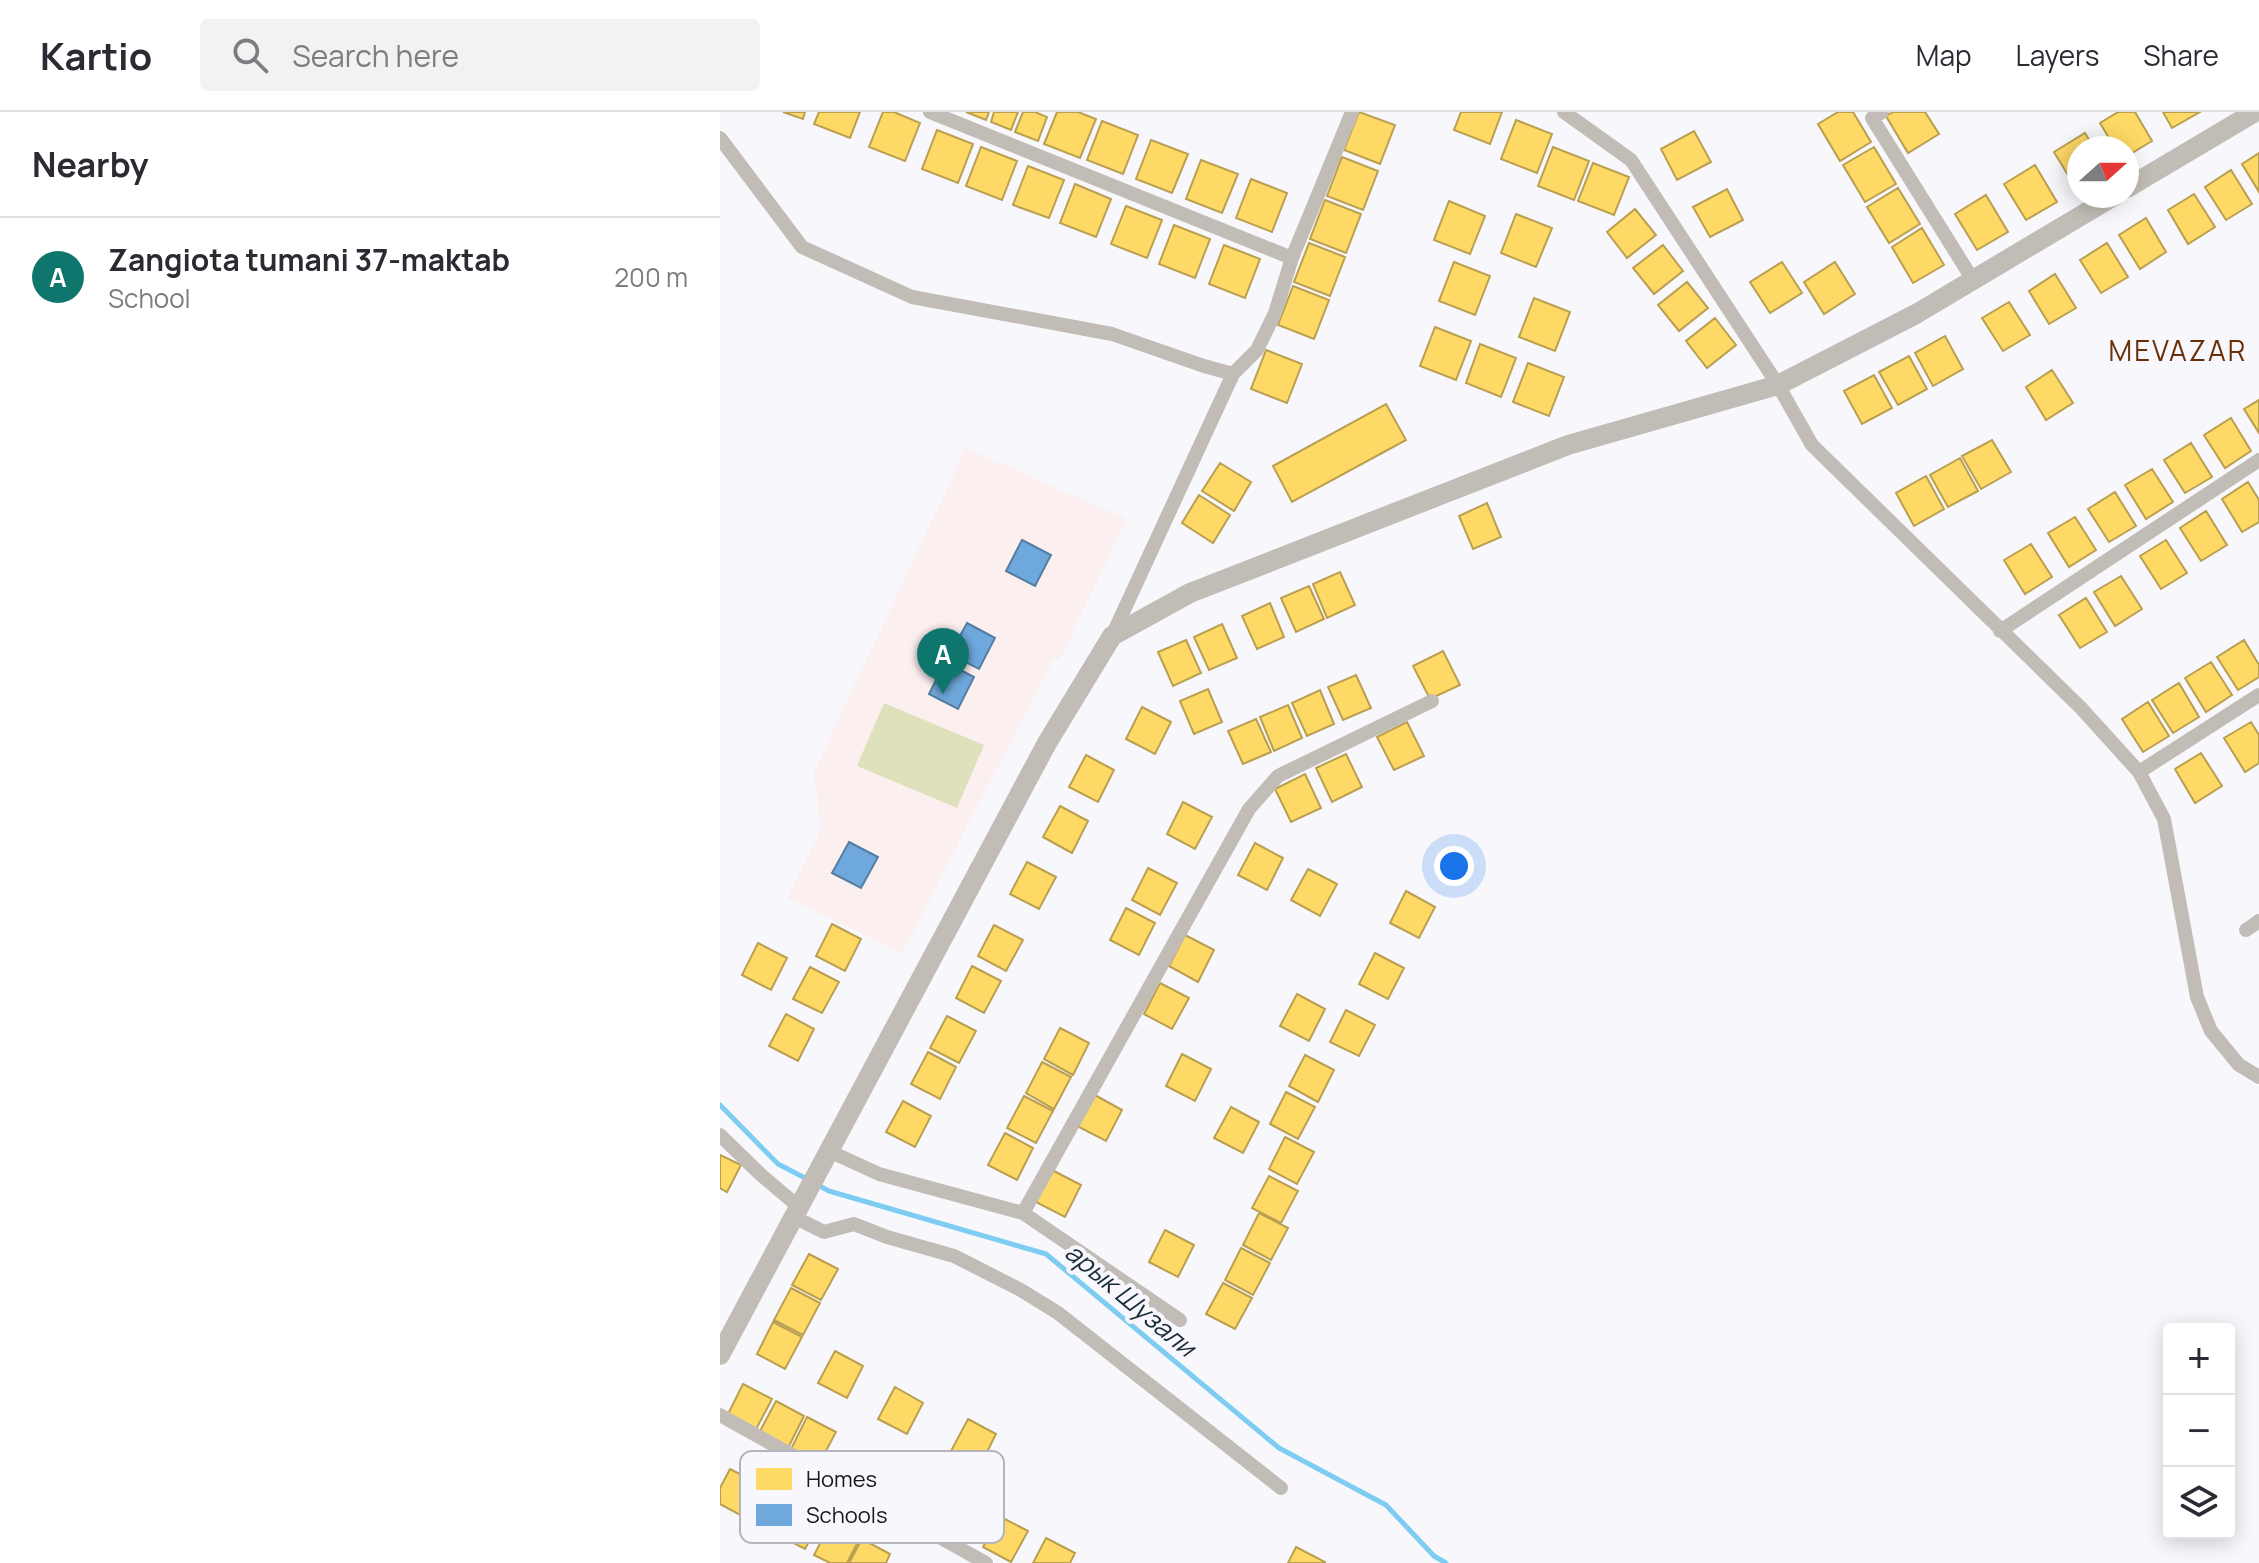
<!DOCTYPE html>
<html lang="en">
<head>
<meta charset="utf-8">
<style>
  :root { --surface:#fff; --page:#f2f2f3; --text:#2b2b33; --muted:#7c7c81; --line:#e1e1e2; --accent:#0f766e }
  body { margin:0; font-family:Manrope,sans-serif; background:var(--page); color:var(--text) }
  .controls { position:absolute; right:24px; bottom:24px; display:grid; overflow:hidden; border-radius:8px; box-shadow:0 4px 20px #0003 }
  .controls button { width:72px; height:72px; display:grid; place-items:center; padding:0; border:0; border-bottom:2px solid var(--line); background:var(--surface); color:var(--text); font:40px sans-serif }
  .compass { position:absolute; left:1347px; top:24px; width:72px; height:72px; border-radius:50%; background:var(--surface); box-shadow:0 4px 20px #0003; rotate:69deg }
  .you { position:absolute; left:734px; top:754px; width:28px; height:28px; margin:-20px; border:6px solid #fff; border-radius:50%; background:#1a73e8; box-shadow:0 0 0 12px #1a73e833 }
  .badge { display:grid; place-items:center; width:52px; height:52px; border-radius:50%; background:var(--accent); color:#fff; font-size:26px; font-weight:700 }
  .pin { position:absolute; translate:-50% -66px; filter:drop-shadow(0 2px 4px #0008) }
  .pin::after { content:''; position:absolute; top:42px; width:28px; height:24px; background:inherit; clip-path:polygon(0 0,100% 0,50% 100%) }
  .list { margin:0; padding:0; list-style:none }
  h2 { display:flex; justify-content:space-between; align-items:center; height:104px; margin:0; padding:0 32px; font-size:34px }
  h2 small { font-size:26px; font-weight:400; color:var(--muted) }
  .list li { display:grid; grid-template-columns:52px 1fr auto; gap:24px; align-items:center; box-sizing:border-box; height:120px; padding:0 32px; border-top:2px solid var(--line) }
  .list b { display:block; font-size:30px; white-space:nowrap }
  .list p { margin:0; font-size:26px; white-space:nowrap; color:var(--muted) }
  .list em { font-size:26px; font-style:normal; color:var(--muted) }
  .icon { flex:none; width:44px; height:44px; fill:none; stroke:currentColor; stroke-width:2; stroke-linecap:round; stroke-linejoin:round }
  .map { position:relative; flex:none; width:1539px; height:1451px; overflow:hidden }
  header { display:flex; align-items:center; gap:48px; box-sizing:border-box; height:112px; padding:0 40px; background:var(--surface); border-bottom:2px solid var(--line) }
  header strong { font-size:38px }
  nav { display:flex; gap:44px; margin-inline-start:auto; font-size:28px }
  .search { width:560px; height:72px; background:var(--page); display:flex; align-items:center; gap:20px; box-sizing:border-box; padding:0 28px; border-radius:8px; color:var(--muted); font-size:30px }
  main { display:flex }
  aside { flex:1; background:var(--surface) }
  .map>svg:first-child { display:block }
  .education { fill:#fbeff0 }
  .green { fill:#dfe0bc }
  .homes { fill:#ffd966; stroke:#ba9f50; stroke-width:2 }
  .schools { fill:#6fa8dc; stroke:#557da2; stroke-width:2 }
  .lines { fill:none; stroke-linecap:round; stroke-linejoin:round }
  .stream { stroke:#7fccf3; stroke-width:5 }
  .street { stroke:#c2bcb6; stroke-width:14 }
  .secondary { stroke:#c1bcb5; stroke-width:20 }
  .labels { text-anchor:middle; dominant-baseline:central; stroke-width:8; stroke-linejoin:round; paint-order:stroke }
  .water-label { font-size:26px; font-style:italic; fill:#192c36; stroke:#f7f7fd }
  .quarter-label { font-size:28px; letter-spacing:2px; fill:#6c2f05; stroke:#f7f7fd }
  .key { fill:#f7f7fd; stroke:#b4b4ba; stroke-width:2 }
  .key-label { font-size:22px; fill:#18191c }
</style>
</head>
<body>
<header>
<strong>Kartio</strong>
<div class="search"><svg class="icon" aria-label="search" viewBox="0 0 24 24"><circle cx="10" cy="10" r="6"/><path d="M15 15l6 6"/></svg>Search here</div>
<nav><a>Map</a><a>Layers</a><a>Share</a></nav>
</header>
<main>
<aside>
<h2>Nearby<small></small></h2>
<ul class="list">
<li><span class="badge">A</span><div><b>Zangiota tumani 37-maktab</b><p>School</p></div><em>200 m</em></li>
</ul>
</aside>
<div class="map">
<svg width="1539" height="1451" viewBox="0 0 1539 1451">
  <rect width="100%" height="100%" fill="#f8f8fc"/>
  <path class="education" d="M246,336L406,407L340,548L334,546L182,841L67,786L101,717L94,660Z"/>
  <path class="green" d="M164,591L264,633L237,696L137,654Z"/>
  <path class="homes" d="M63,0H85L83,7Z
    M99,0H140L130,26L94,12Z
    M163,0H174L200,11L185,49L149,35Z
    M246,0H269L266,8Z
    M274,0H298L291,18L271,10Z
    M303,0H315L327,5L318,29L295,20Z
    M337,0H358L376,7L360,46L324,32Z
    M639,0L675,13L660,52L624,38Z
    M741,0H782L770,32L734,18Z
    M1118,0H1133L1151,30L1120,49L1098,12Z
    M1173,0H1205L1219,22L1188,41L1166,4Z
    M1398,0H1415L1432,29L1407,44V36H1395L1380,11Z
    M1443,0H1480L1452,16Z
    M796,8L832,22L817,61L781,47Z
    M382,9L418,23L403,62L367,48Z
    M217,18L253,32L238,71L202,57Z
    M974,19L991,50L957,68L941,37Z
    M1365,21L1374,36H1359V74L1356,76L1334,40Z
    M431,28L468,42L452,81L416,67Z
    M261,35L297,49L282,88L246,74Z
    M833,35L869,49L854,88L818,74Z
    M1154,35L1176,72L1145,90L1123,53Z
    M1539,41V80L1522,52Z
    M622,45L658,59L643,98L607,84Z
    M481,48L518,62L502,101L466,87Z
    M873,51L909,65L894,103L858,89Z
    M1315,53L1337,90L1306,108L1284,72Z
    M308,54L344,68L329,106L293,93Z
    M1511,58L1532,92L1506,108L1485,75Z
    M531,67L567,81L552,120L516,106Z
    M355,72L391,87L376,125L340,111Z
    M1178,76L1200,112L1169,131L1147,95Z
    M1007,77L1023,108L990,125L973,95Z
    M1474,82L1495,115L1468,132L1448,98Z
    M1266,83L1288,120L1257,138L1235,102Z
    M605,88L641,102L626,141L590,127Z
    M729,89L765,104L750,142L714,128Z
    M406,94L442,108L427,146L391,132Z
    M915,97L936,123L907,146L887,120Z
    M796,102L832,116L816,155L781,141Z
    M1426,106L1446,140L1420,157L1399,123Z
    M454,113L490,127L475,166L439,152Z
    M1202,116L1224,153L1193,171L1172,135Z
    M589,131L625,145L610,184L574,170Z
    M1387,131L1408,165L1381,181L1360,148Z
    M504,133L540,147L525,186L489,172Z
    M943,133L963,159L934,182L913,156Z
    M734,150L770,164L755,203L719,189Z
    M1062,150L1082,181L1050,201L1030,170Z
    M1115,150L1135,182L1104,202L1084,170Z
    M1335,162L1356,196L1329,212L1309,179Z
    M967,170L988,196L959,219L938,193Z
    M573,174L609,188L594,227L558,213Z
    M814,186L850,200L835,239L799,225Z
    M1289,190L1310,223L1283,239L1262,206Z
    M995,206L1016,233L987,256L966,229Z
    M715,215L751,229L736,268L700,254Z
    M1225,224L1243,257L1213,274L1195,241Z
    M760,232L796,246L781,285L746,271Z
    M546,238L582,252L567,291L531,277Z
    M1189,244L1207,277L1178,293L1159,260Z
    M808,251L844,265L829,304L793,290Z
    M1332,258L1353,291L1326,308L1306,275Z
    M1154,263L1172,296L1142,312L1124,279Z
    M1539,288V321L1524,297Z
    M666,292L686,328L572,390L553,354Z
    M1511,306L1531,339L1505,356L1484,323Z
    M1272,328L1291,360L1261,377L1242,344Z
    M1471,331L1492,365L1465,381L1444,348Z
    M1240,346L1258,379L1228,395L1210,363Z
    M500,351L531,370L514,399L482,379Z
    M1432,357L1453,390L1426,407L1405,373Z
    M1206,364L1224,397L1194,414L1176,381Z
    M1528,370L1539,388V410L1522,420L1502,387Z
    M1395,380L1416,414L1389,430L1368,397Z
    M479,383L510,403L493,431L462,411Z
    M767,391L781,425L753,437L739,404Z
    M1486,399L1507,433L1481,449L1460,416Z
    M1355,405L1376,438L1349,455L1328,421Z
    M1446,428L1467,461L1441,477L1420,444Z
    M1311,432L1332,465L1305,482L1284,448Z
    M620,460L635,493L607,506L593,472Z
    M1401,464L1422,497L1395,514L1374,480Z
    M589,474L604,507L576,520L561,486Z
    M1366,486L1387,520L1360,536L1339,503Z
    M550,491L564,525L537,537L522,504Z
    M502,512L517,546L489,558L474,525Z
    M466,528L481,561L453,574L438,540Z
    M1524,528L1539,553V565L1518,578L1497,545Z
    M723,539L740,573L710,587L693,554Z
    M1491,550L1512,583L1486,600L1465,566Z
    M636,563L651,596L623,608L608,575Z
    M1459,571L1479,605L1453,621L1432,588Z
    M488,577L502,610L474,622L460,589Z
    M600,578L614,612L587,624L572,591Z
    M1428,590L1449,624L1423,640L1402,607Z
    M568,593L582,626L554,639L540,605Z
    M422,595L451,610L435,642L406,627Z
    M536,607L551,640L523,652L508,619Z
    M687,610L704,644L674,658L657,625Z
    M1531,610L1539,623V651L1525,660L1504,626Z
    M1481,641L1502,674L1475,691L1455,657Z
    M626,642L642,675L612,690L596,656Z
    M366,643L394,658L378,690L349,675Z
    M585,662L601,696L571,710L555,677Z
    M463,690L492,705L475,737L447,722Z
    M340,694L368,709L352,741L323,725Z
    M535,731L563,746L547,778L518,763Z
    M307,750L336,765L319,797L290,782Z
    M428,756L457,771L440,803L412,788Z
    M588,757L617,772L600,804L571,788Z
    M686,779L715,795L699,826L670,811Z
    M406,796L435,811L419,843L390,828Z
    M112,812L141,827L125,859L96,844Z
    M274,813L303,828L286,859L258,844Z
    M465,823L494,838L478,870L449,854Z
    M38,831L67,846L51,878L22,863Z
    M655,841L684,856L668,887L639,872Z
    M252,854L281,869L264,901L236,886Z
    M90,855L119,870L102,901L73,887Z
    M440,871L469,886L452,917L424,902Z
    M577,882L605,897L589,929L560,914Z
    M626,898L655,913L639,944L610,930Z
    M66,902L94,917L78,949L49,934Z
    M227,904L256,919L239,951L210,936Z
    M340,916L369,931L353,963L324,947Z
    M208,940L236,955L220,987L191,972Z
    M462,942L491,957L475,989L446,974Z
    M585,943L614,958L598,990L569,974Z
    M322,950L351,965L334,997L306,981Z
    M566,980L595,995L578,1027L550,1012Z
    M373,982L402,998L386,1029L357,1014Z
    M304,984L333,999L316,1031L287,1016Z
    M183,989L211,1004L195,1035L166,1020Z
    M511,995L539,1010L523,1041L494,1026Z
    M285,1021L313,1036L297,1068L268,1053Z
    M565,1025L594,1040L577,1072L549,1057Z
    M0,1043L21,1053L7,1080L0,1076Z
    M332,1058L361,1073L345,1105L316,1090Z
    M549,1064L578,1079L561,1111L532,1096Z
    M539,1101L568,1116L551,1148L523,1133Z
    M445,1118L474,1133L458,1165L429,1150Z
    M521,1136L550,1151L533,1183L505,1168Z
    M89,1142L118,1157L101,1188L72,1173Z
    M503,1171L532,1186L515,1217L486,1202Z
    M71,1176L100,1191L83,1223L54,1208Z
    M53,1210L82,1225L65,1257L37,1242Z
    M115,1239L143,1254L127,1286L98,1271Z
    M23,1272L52,1287L35,1319L7,1304Z
    M175,1275L203,1291L187,1322L158,1307Z
    M56,1289L84,1304L68,1336L39,1321Z
    M87,1305L116,1320L99,1352L71,1337Z
    M248,1307L276,1322L260,1354L231,1339Z
    M10,1357L39,1372L22,1404L0,1392V1376Z
    M73,1390L102,1405L85,1437L56,1422Z
    M279,1404L308,1419L291,1450L263,1435Z
    M111,1411L140,1426L127,1451H110L94,1443Z
    M326,1426L355,1441L350,1451H313Z
    M142,1427L170,1442L166,1451H129Z
    M576,1435L605,1450L604,1451H568Z"/>
  <path class="schools" d="M302,428L331,443L315,474L286,459Z
    M247,511L275,526L259,557L230,542Z
    M225,550L254,565L238,597L209,582Z
    M129,730L158,745L141,776L112,761Z"/>
  <g class="lines">
    <path class="stream" d="M0,993L58,1052L89,1068
      M98,1073L109,1079L326,1142L559,1336L666,1393L714,1444L726,1451"/>
    <path class="street" d="M210,0L572,146
      M844,0L911,48L1058,273L1092,333L1361,596L1419,660L1444,707L1477,885L1491,919L1519,953L1539,965
      M1162,0L1152,6L1253,168
      M0,26L82,135L192,185L392,222L484,254L513,262
      M1280,519L1539,348
      M392,524L513,262L537,238L555,201L572,146L632,0
      M1419,660L1539,583
      M1526,818L1539,809
      M0,1023L40,1062L79,1095
      M109,1039L159,1062L303,1101L460,1208
      M303,1101L529,697L558,664L712,589
      M74,1105L104,1120L134,1112L167,1125L234,1144L299,1177L338,1201L561,1376
      M0,1303L266,1451"/>
    <path class="secondary" d="M1407,76L1535,0
      M0,1243L327,631L392,524L470,481L848,333L1058,273L1196,202L1394,84"/>
  </g>
  <g class="labels">
    <g class="water-label">
      <text transform="translate(411 1187) rotate(40)">арык Шузали</text>
    </g>
    <g class="quarter-label">
      <text x="1458" y="238">MEVAZAR</text>
    </g>
  </g>
  <rect x="20" y="1339" width="264" height="92" rx="12" class="key"/>
  <rect x="36" y="1356" width="36" height="22" fill="#ffd966"/>
  <rect x="36" y="1392" width="36" height="22" fill="#6fa8dc"/>
  <g class="key-label">
    <text x="86" y="1375">Homes</text>
    <text x="86" y="1411">Schools</text>
  </g>
</svg>
<div class="controls">
<button>+</button>
<button>−</button>
<button><svg class="icon" aria-label="layers" viewBox="0 0 24 24"><path d="M12 4l9 5-9 5-9-5zM3 14l9 5 9-5"/></svg></button>
</div>
<svg class="compass" viewBox="-18 -18 36 36"><path d="M0-13l5 13h-10z" fill="#e53935"/><path d="M0 13l5-13h-10z" fill="#7c7c81"/></svg>
<div class="you"></div>
<div class="pin badge" style="left:223px;top:582px">A</div>
</div>
</main>
</body>
</html>
